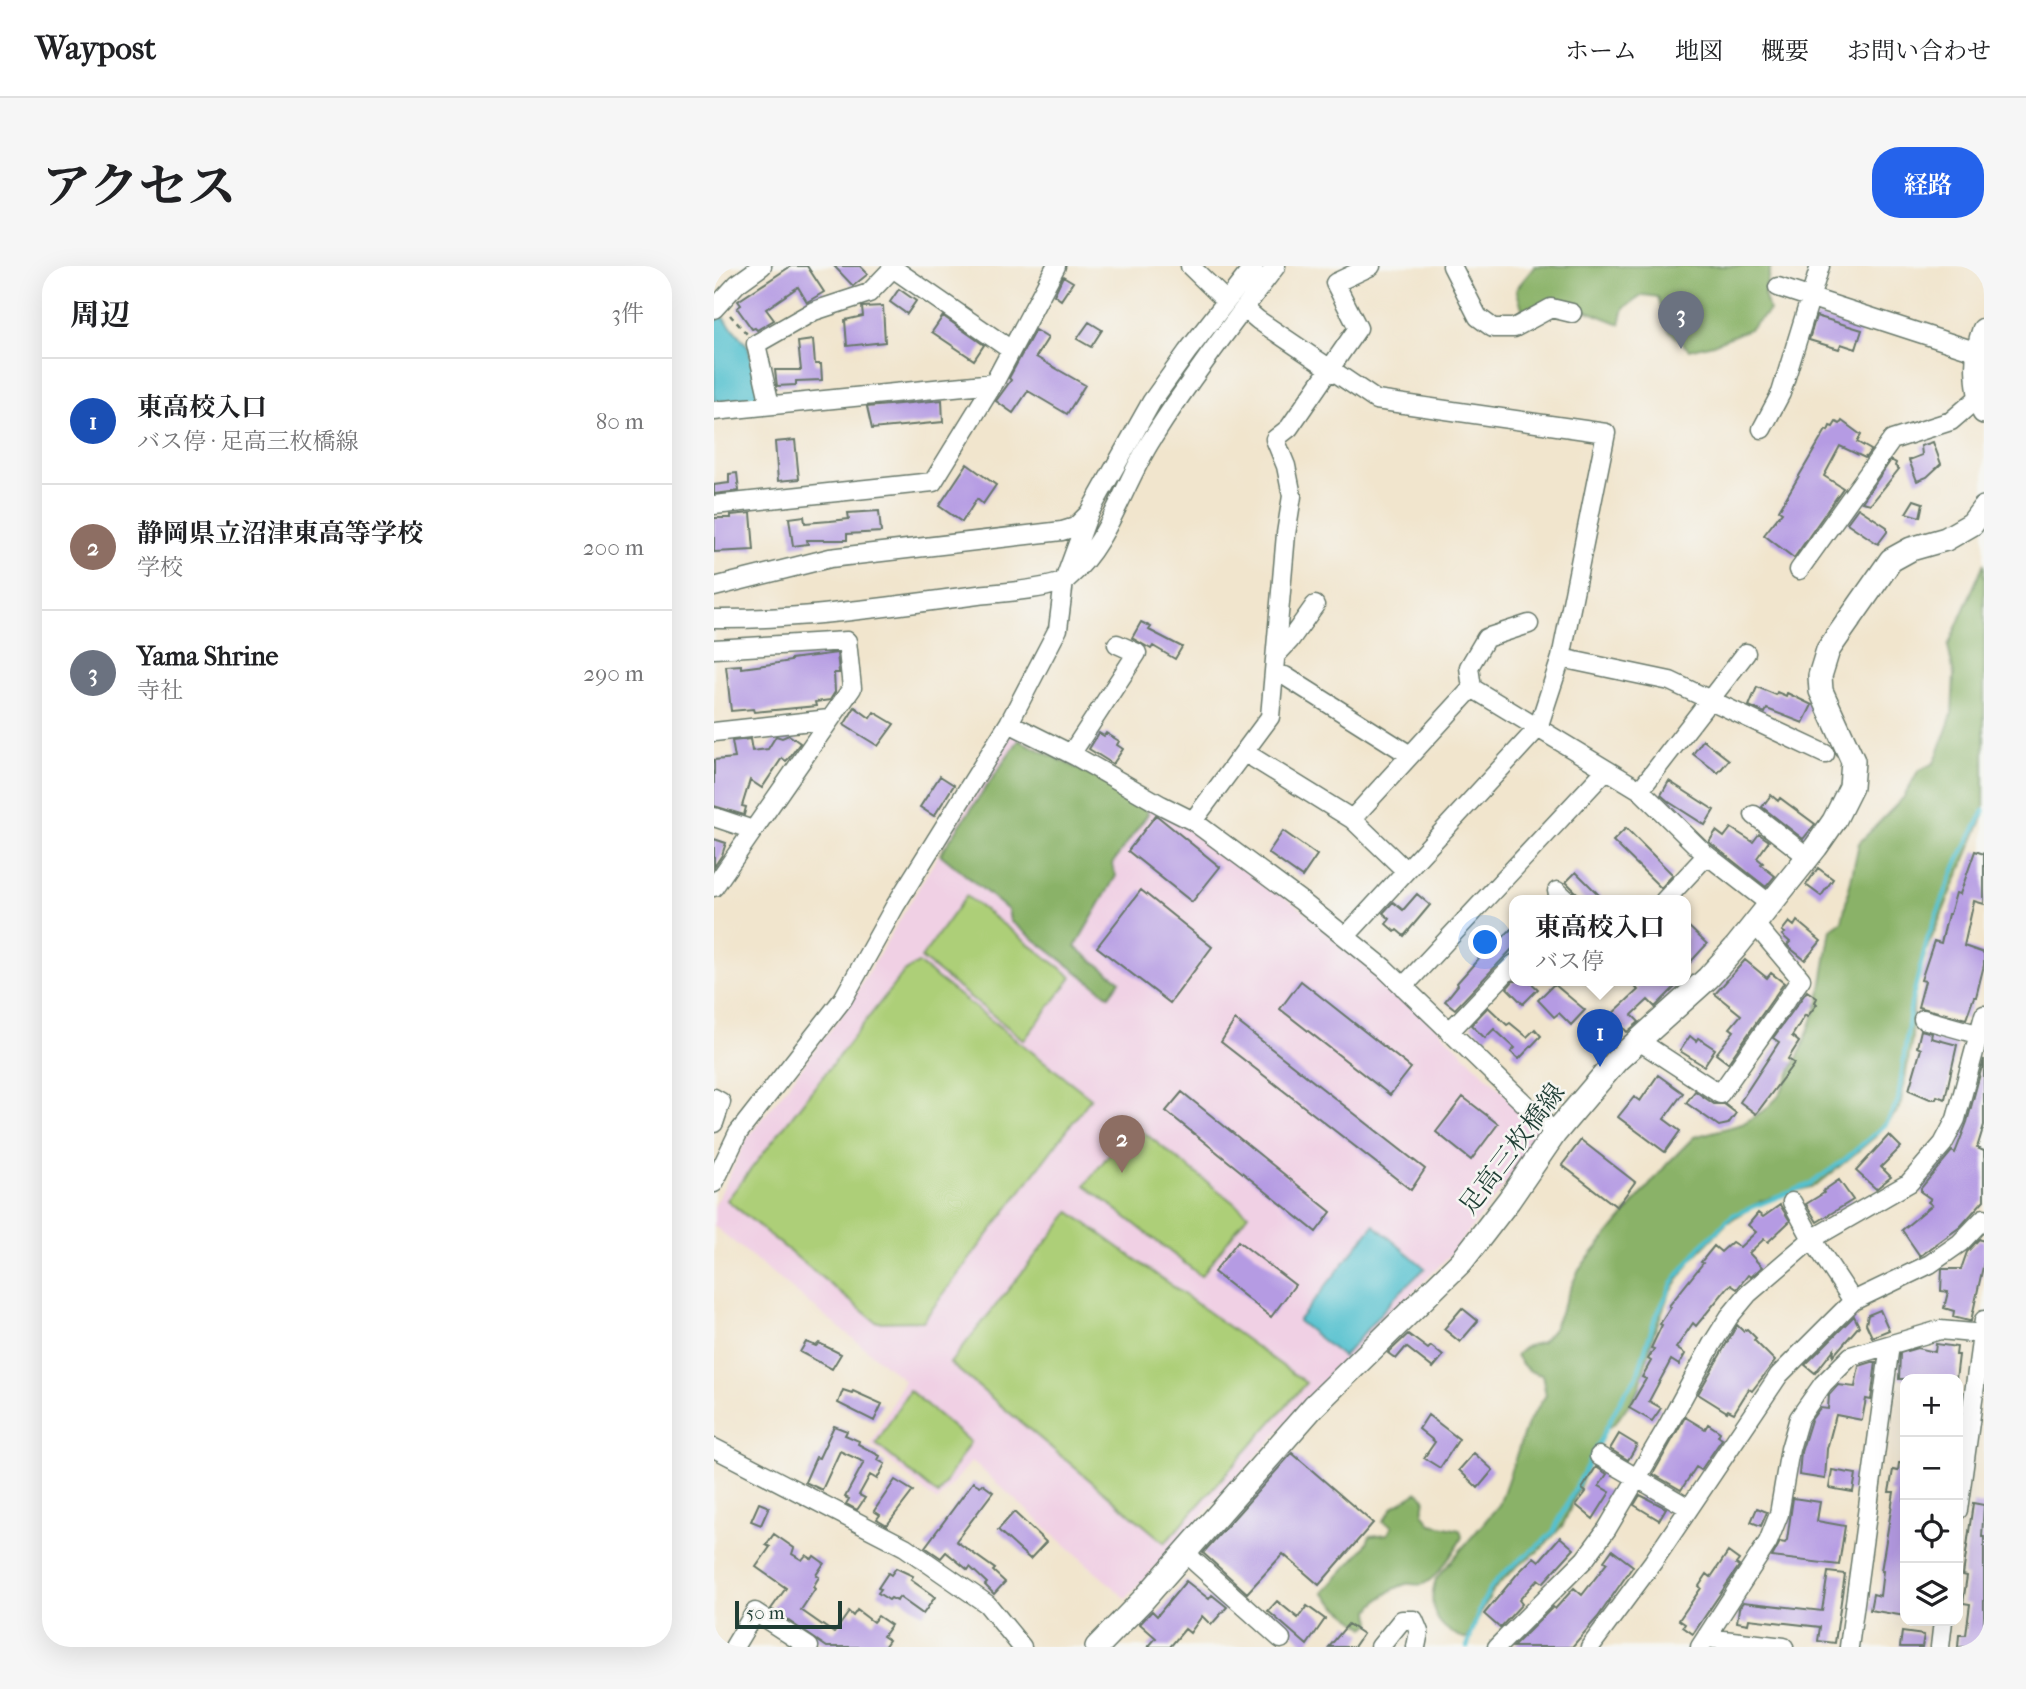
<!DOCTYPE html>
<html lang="ja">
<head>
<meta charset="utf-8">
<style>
  :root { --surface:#fff; --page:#f6f6f6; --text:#202124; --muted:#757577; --line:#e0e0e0; --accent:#2563eb }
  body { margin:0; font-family:"IM FELL French Canon","Noto Serif JP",serif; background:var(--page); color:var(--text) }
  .controls { position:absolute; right:21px; bottom:21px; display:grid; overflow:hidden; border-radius:14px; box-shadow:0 7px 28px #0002 }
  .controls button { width:63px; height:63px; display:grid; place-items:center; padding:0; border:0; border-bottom:2px solid var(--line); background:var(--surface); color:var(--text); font:35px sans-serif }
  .scale { position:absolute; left:21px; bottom:18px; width:107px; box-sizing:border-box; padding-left:7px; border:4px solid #1f3d34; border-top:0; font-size:19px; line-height:24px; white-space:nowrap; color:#1f3d34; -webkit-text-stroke:5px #f6f6f2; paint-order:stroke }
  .you { position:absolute; left:772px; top:677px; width:24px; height:24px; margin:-18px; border:5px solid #fff; border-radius:50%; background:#1a73e8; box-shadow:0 0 0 10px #1a73e833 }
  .badge { display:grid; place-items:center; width:46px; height:46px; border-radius:50%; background:var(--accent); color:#fff; font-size:23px; font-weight:700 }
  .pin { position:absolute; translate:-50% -58px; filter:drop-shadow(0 2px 4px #0008) }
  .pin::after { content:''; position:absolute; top:37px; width:24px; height:21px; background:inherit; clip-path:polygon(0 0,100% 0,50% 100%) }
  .popup { position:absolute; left:795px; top:629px; width:182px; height:91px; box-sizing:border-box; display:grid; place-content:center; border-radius:14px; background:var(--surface); filter:drop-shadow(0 2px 5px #0005); font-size:23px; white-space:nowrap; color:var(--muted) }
  .popup b { font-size:26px; color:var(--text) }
  .popup::after { content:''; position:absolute; left:50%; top:100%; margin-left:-14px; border:14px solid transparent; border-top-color:var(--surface) }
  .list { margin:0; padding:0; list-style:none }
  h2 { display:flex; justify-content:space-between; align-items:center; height:91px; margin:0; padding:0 28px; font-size:30px }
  h2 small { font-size:23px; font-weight:400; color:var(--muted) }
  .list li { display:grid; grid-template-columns:46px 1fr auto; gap:21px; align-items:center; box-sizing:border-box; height:126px; padding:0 28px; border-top:2px solid var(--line) }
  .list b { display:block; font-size:26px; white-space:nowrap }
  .list p { margin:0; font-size:23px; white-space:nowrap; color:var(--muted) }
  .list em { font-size:23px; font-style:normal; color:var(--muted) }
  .icon { flex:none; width:38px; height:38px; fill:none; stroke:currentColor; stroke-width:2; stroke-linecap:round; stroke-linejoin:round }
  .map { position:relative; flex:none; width:1270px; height:1381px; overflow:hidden; border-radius:28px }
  header { display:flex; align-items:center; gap:42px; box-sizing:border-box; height:98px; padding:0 35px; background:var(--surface); border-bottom:2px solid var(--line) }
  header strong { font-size:33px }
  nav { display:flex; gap:38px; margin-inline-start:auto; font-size:24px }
  .intro { display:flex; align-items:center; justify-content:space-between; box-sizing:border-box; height:168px; padding:0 42px }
  h1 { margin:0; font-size:49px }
  .button { padding:18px 32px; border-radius:28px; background:var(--accent); color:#fff; font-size:24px; font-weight:700 }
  main { display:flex; gap:42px; padding:0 42px }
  aside { flex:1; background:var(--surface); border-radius:28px; box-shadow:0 7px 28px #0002 }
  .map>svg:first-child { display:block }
  .built { fill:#f0d0e4 }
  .green { fill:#adcf78; stroke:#668656; stroke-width:2 }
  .forest { fill:#8ab268; stroke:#54784e; stroke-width:2 }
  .water { fill:#55c1cf; stroke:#3a7f82; stroke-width:2 }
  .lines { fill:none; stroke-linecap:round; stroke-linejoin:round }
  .stream { stroke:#55c1cf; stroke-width:4.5 }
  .building { fill:#b59be3 }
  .minor-casing { stroke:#68786a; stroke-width:21 }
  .major-casing { stroke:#68786a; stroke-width:26 }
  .path { stroke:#68786a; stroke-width:2.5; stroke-dasharray:5 5; stroke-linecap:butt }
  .minor { stroke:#fff; stroke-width:18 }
  .major { stroke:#fff; stroke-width:23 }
  .labels { text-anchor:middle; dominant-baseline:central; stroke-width:5; stroke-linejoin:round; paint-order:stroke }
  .street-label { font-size:26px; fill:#1f3d34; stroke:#f6f6f2 }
</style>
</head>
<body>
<header>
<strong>Waypost</strong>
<nav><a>ホーム</a><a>地図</a><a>概要</a><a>お問い合わせ</a></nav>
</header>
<div class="intro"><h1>アクセス</h1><a class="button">経路</a></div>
<main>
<aside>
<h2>周辺<small>3件</small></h2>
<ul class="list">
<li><span class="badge" style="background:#1a4fb4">1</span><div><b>東高校入口</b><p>バス停 · 足高三枚橋線</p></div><em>80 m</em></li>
<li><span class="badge" style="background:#8d6e63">2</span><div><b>静岡県立沼津東高等学校</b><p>学校</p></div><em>200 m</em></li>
<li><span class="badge" style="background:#6b7280">3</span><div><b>Yama Shrine</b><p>寺社</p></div><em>290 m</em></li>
</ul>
</aside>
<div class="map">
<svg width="1270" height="1381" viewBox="0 0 1270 1381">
  <rect width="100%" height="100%" fill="#f6f6f2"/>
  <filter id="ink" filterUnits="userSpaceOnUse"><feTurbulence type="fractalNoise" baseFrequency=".0143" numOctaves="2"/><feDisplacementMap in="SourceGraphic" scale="14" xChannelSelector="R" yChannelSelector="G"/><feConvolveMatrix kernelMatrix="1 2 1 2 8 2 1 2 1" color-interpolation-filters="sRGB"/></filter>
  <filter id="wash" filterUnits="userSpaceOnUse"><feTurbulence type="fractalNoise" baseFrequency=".00686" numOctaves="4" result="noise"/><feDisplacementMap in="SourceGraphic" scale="28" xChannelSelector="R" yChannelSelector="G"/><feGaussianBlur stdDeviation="1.57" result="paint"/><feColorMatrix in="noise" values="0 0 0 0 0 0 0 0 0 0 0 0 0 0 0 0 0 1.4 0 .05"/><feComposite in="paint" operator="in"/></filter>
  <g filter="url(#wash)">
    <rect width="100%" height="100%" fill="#f1e5cd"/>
    <path class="built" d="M297,467L473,560L587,643L667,707L831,867L738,987L600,1127L412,1333L258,1195L223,1236L157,1179L190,1114L0,960V941L33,873L132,744Z"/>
    <path class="green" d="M252,630L358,711L310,774L207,692Z
      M204,697L377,832L209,1055L162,1056L13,934L189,707Z
      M419,858L534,948L487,1010L371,919Z
      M356,946L592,1117L451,1277L236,1097Z
      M195,1124L256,1176L224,1229L162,1178Z"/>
    <path class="forest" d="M821,0H1057L1050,28L1055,45L1036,63L999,78L975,84L952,61L944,31L929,29L910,42L906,58L858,39L809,45L802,23Z
      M1270,297V549L1215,678L1200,722L1198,773L1186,842L1162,870L1103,919L1047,935L1013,957L978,993L955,1028L940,1067L925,1124L902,1156L889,1166L849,1259L826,1284L802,1301L780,1323L753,1373C723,1364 712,1343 722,1313L785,1239L813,1158L832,1129L828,1109C814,1106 809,1101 802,1089L811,1081L828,1076L839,1063L865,1003L954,897L980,871L1028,858L1052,843L1065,830L1087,784L1105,735L1117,663L1128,655L1145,577L1190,531L1204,505L1220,497L1224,488L1238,448L1240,409L1234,380Z
      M305,474L424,532L434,548L398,598L402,610L361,681L406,715L395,730L296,655L294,644L226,588Z
      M704,1226L711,1232L709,1247L717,1258L746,1264L748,1271C742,1283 722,1314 709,1318C704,1320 697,1317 692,1318C679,1322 663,1333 656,1344L657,1357L651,1362L626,1343L609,1327L650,1282L656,1270L674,1268L678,1260L669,1255L680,1240Z"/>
    <path class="water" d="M7,49L34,80L47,132L0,136V58Z
      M660,959L711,1002L679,1033L629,1091L584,1055Z"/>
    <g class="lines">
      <path class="stream" d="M753,1381C762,1356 768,1326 789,1308C805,1293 824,1282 839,1266L907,1133L923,1110L940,1055L959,1016L986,981L1019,949L1096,918L1130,894L1172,858L1184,835L1197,738L1214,671L1242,599L1270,545"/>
    </g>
    <g id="blocks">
      <path class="building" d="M77,0H93L110,26L93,36L84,21L52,43L60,54L43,64L41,62L38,63L23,42L27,39L24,35Z
        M120,0H146L154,8L139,20Z
        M349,10L359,16L347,34L340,29Z
        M185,23L202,35L193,48L176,36Z
        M169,40L171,76L133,80L131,54L149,50L148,41Z
        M229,50L270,79L260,94L218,66Z
        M1102,50L1148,64L1142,83L1127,78L1125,83L1095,74Z
        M375,56L388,64L377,81L363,73Z
        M321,64L334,72L322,91L371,119L353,148L314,125L299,147L282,135L297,114L295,112Z
        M99,74L101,98H107L108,114L82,115V119L63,120L61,104H87L84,76Z
        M228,134L229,156L158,163L153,141Z
        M1128,155L1147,169L1143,176L1157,184L1151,192L1126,180L1110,210L1129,222L1080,292L1050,269L1068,246L1065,244L1112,164L1114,165L1116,160L1119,161L1122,156L1126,158Z
        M81,174L85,213L64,215L61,176Z
        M1219,176L1227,198L1213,211L1203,215L1195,194L1208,189L1207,180Z
        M1177,194L1182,197L1181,200L1185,203L1157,238L1148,236Z
        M253,198L282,219L269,238L263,233L248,256L225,240Z
        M23,207L25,225L0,228V219L15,217V208Z
        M1200,234L1209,237L1206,251L1192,247Z
        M1144,242L1173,261V266L1164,278L1133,257Z
        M165,245L167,266L133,268V274H93L94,278L79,280L75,252L90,250L91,257L116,255L135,253L134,247Z
        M37,247L40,284L0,286V252H17V249Z
        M427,356L437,361L435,364L468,381L461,393L439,380L437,383L418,372Z
        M123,387L125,407H120L121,426L116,434L101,436L102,440L40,446L39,443L17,445L12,400L27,399V402L58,398L77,395V393Z
        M1043,421L1062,429L1063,426L1072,430L1073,427L1098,439L1089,457L1053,443L1051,447L1035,440Z
        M141,441L156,452L160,446L180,458L164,480L130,459Z
        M385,467L390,470L392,467L405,475L403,479L409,483L399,498L375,483Z
        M75,469L86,477L75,492L72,495L68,492L48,522L36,514L28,540L32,541L30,549L0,540V494L21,492L18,475L36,473L38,485L54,483L62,470L68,472Z
        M989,474L1015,494L1004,507L979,488Z
        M226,510L240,519L220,550L206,541Z
        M955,515L1000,544L991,559L955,536L947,529Z
        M1057,529L1064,535L1066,532L1101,558L1089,573L1048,541Z
        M442,549L506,601L478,636L414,585Z
        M912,562L959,609L947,622L899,575Z
        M1017,562L1039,576L1045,568L1055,575L1043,592L1049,597L1047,599L1061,610L1052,621L995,576L1002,565L1010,571Z
        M569,565L603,589L588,611L554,587Z
        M0,573L12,577L8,589L0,601Z
        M1261,585L1270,588V638L1260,635L1250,680L1270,687V699L1262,731H1260L1252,753L1204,741L1211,715L1207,714L1220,675L1227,677L1234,648H1236L1242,627L1246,628Z
        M1104,602L1119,613L1107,630L1092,619Z
        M862,606L891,635H871L852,616Z
        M427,624L498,681L456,737L383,681Z
        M703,628L716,639L690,670L683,664L681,666L672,658L676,653L669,647L679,636L689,644Z
        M1083,655L1107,675L1091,694L1076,682L1073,679L1076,676L1068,669L1071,667L1068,665L1075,656L1080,660Z
        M972,658L993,678L972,701Z
        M800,660V681L741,743L731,735L744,719L743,717L776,680L778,683Z
        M1031,694L1053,712L1057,707L1070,717L1014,797L1002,788L1020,765L1016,762L1027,749L1001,728Z
        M587,715L697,802L676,829L566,743Z
        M799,715H815L824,723L809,738L793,722Z
        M930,715H967L941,741L934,734L918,749L925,756L913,766L897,749L924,724L922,722Z
        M840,718L871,744L857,759L845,747L840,751L824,734Z
        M1093,725L1103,732L1101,736L1103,738L1093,751L1091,749L1078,770L1085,776L1074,793L1080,797L1042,848L1026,836L1065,776L1059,772Z
        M774,741L793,759L796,757L813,771L821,763L827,770L805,793L797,786L801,782L780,763L771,772L757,759Z
        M521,754L711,903L697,924L507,776Z
        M883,764L900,778L892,785L876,773Z
        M1207,764L1218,767L1217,772L1243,779L1231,833L1223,830L1222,833H1216L1195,824L1207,783L1203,781Z
        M976,770L982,775L984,772L1001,783L990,800L966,785Z
        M1270,793V859L1263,882L1270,885V934L1246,961L1206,990L1188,964L1218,939L1214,936L1217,933L1207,926V922L1238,885L1241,887L1253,856Z
        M944,809L969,827L950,853L966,865L951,886L904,851L920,831L926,835Z
        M981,825L1000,838H1010L1022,847L1014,858L1005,860L972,837Z
        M468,826L617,946L602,966L452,845Z
        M749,831L784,858L757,894L722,866Z
        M1175,869L1187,881L1167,901L1177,911L1162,923L1142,905Z
        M867,874L921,916L903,941L848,899Z
        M1125,914L1139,934L1103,956L1092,938L1110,927L1109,925Z
        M1066,939L1076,955L1054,976L1050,973L1035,987L1048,1001L1037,1011L1034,1009L1023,1023L1017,1019L1014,1021L982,1060L979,1057L962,1082L971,1088L965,1099L957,1094L935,1135L947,1142L938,1155L915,1142L932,1113L928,1111L937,1095L934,1093L940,1083L937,1082L948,1059L946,1058L957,1041L955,1040L989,997L987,996L1000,980L1007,986L1018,976L1026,981L1042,966L1034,959L1044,947L1049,951Z
        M1265,973L1270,975V996L1257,1055H1255L1239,1051L1240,1045L1230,1042L1234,1026L1227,1025L1228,1003H1247L1253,986Z
        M524,975L581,1019L557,1051L500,1006Z
        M748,1042L764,1055L746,1076L730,1063Z
        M1166,1044L1175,1064L1158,1071L1152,1058L1154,1049Z
        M1140,1050L1145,1060L1119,1090L1120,1083L1101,1107L1091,1099Z
        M1023,1059L1029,1065L1033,1063L1042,1072L1040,1074L1061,1095L1038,1125L1035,1123L1020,1147L1014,1144L1013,1146L984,1128Z
        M694,1068L714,1083L717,1080L729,1090L719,1102L692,1081L682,1093L674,1087Z
        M92,1076L102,1080L105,1077L127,1088L118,1103L86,1086Z
        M1222,1078L1243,1081L1242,1089H1245L1242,1113H1185L1186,1087L1203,1082L1221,1086Z
        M1158,1096H1162L1157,1134L1152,1133L1148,1154L1122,1149L1113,1183L1111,1213L1085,1209L1087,1186L1097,1154L1106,1142L1114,1143L1115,1129L1124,1119L1141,1121L1145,1100Z
        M129,1124L138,1127L139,1125L168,1138L160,1155L124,1137Z
        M714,1149L745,1173L726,1202L710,1192L721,1176L705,1163Z
        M971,1151L991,1163L994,1158L1006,1166L1004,1170L1008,1173L987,1204L982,1201L967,1224L939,1208Z
        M120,1160L133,1165L131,1169L145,1175L144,1178L166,1190L164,1194L171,1198L163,1213L156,1209L145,1229L151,1232L143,1244L132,1238L135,1233L131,1231L150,1196L126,1185L108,1224L91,1216L102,1191L105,1192Z
        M905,1168L923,1179L914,1194L896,1183Z
        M578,1187L659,1257L605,1319L569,1288L533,1327L489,1287Z
        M760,1187L779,1204L764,1222L745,1204Z
        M1185,1197H1191L1189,1296H1191V1350L1156,1344L1159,1328L1166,1330L1169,1305H1167L1180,1226H1175L1179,1204L1184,1205Z
        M882,1201L893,1208L885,1220L896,1226L879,1253L862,1239L872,1226L868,1223Z
        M1118,1204L1142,1208L1139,1226L1115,1222Z
        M181,1214L199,1225L173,1259L163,1253L166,1249L160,1245Z
        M259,1216L266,1220L268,1218L279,1226L242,1275L281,1303L279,1305L291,1316L280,1328L271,1319L273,1317L256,1301L254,1304L232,1286L227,1292L211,1281Z
        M926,1229L952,1242L945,1254L920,1239Z
        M1079,1232L1106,1236L1103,1255L1131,1260L1125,1299L1058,1291L1066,1276L1071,1277L1073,1274Z
        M45,1237L55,1241L47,1259L37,1255Z
        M1259,1237L1270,1239L1268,1271H1270V1366L1267,1365L1265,1381H1244L1245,1369H1252L1256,1338L1249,1337L1253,1310L1249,1309Z
        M1043,1242L1053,1246L1047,1260L1037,1256Z
        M300,1246L332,1276L316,1293L284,1264Z
        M60,1268L80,1282L78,1288L88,1294L92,1289L98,1293L100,1290L110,1297L102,1309L105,1311L99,1321L101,1323L87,1344L120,1367L135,1346L139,1350L143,1344L159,1356L164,1350L177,1359L169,1370L175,1374L170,1381H113L57,1343L72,1322L42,1301L56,1281L52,1279Z
        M846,1271L860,1283L829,1317L824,1313L805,1334L808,1338L786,1362L770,1348L804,1307L820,1291L825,1295Z
        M898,1284L919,1300L884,1351L858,1381H799L839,1341L841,1343L860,1322L868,1329L893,1297L890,1295Z
        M1014,1286L1025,1294L1022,1298L1025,1300L979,1368L969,1361L971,1358L965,1354L987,1322L985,1320L993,1308L997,1311Z
        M182,1302L199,1310L197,1314L221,1331L209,1348L185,1331L183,1335L177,1332L175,1334L164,1327L167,1323L164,1322L174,1307L177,1309Z
        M1114,1306L1131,1308L1121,1377L1104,1375L1106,1361L1035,1353L1034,1358L1023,1356L1025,1342L1029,1336L1108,1345Z
        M472,1315L495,1333L498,1329L513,1341L497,1359L488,1350L476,1367L471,1363L456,1381H434L442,1372L426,1358L438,1345L443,1350Z
        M563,1335L584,1352L593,1340L611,1353L593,1379L554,1345Z
        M634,1358L649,1368L640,1381H615Z
        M1188,1366L1210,1369L1208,1381H1186Z"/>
    </g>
  </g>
  <g filter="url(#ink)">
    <use href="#blocks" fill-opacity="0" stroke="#68786a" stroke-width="2"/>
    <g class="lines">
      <g class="minor-casing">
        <path id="minor" d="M476,0L512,35
          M738,0L764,51L779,62H800L837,42L858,47
          M1064,21L1264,86
          M530,42L544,54L662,134L892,167L847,392
          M0,43L23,18L48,0
          M56,139L42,78L100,45L155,27L178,3L183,5L297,84
          M0,145L280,117
          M1048,163L1067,127L1106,0
          M0,239L219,216L280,117L342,0
          M1085,304L1178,174L1237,155L1266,130
          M0,321L116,292L348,265L361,261L375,247L438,135L473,86L540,0
          M0,353C88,354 177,340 264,329C283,327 340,323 353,313C395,278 409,218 438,173C476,113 519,57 562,0
          M0,383L133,375L138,422L0,621
          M562,389L576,374L601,339
          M560,410H571L696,489
          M758,422L755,401L772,372L815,358
          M295,457L361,490L447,539L479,555L587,635L670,702L841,867
          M0,466L115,453
          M530,486L638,553L692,605
          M357,488L423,387L403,378
          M926,524L1032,387
          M1040,549L1094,591
          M0,551L39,564
          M638,553L758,422L926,524L989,586L1056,638
          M479,555L556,451L572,268L578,230L572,200L561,173L575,162L644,62L621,17L657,0
          M843,625L854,635
          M950,635L993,589
          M632,670L824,462L847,392L956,415L1111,488
          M689,721L892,504
          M1209,753L1270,770
          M735,766L800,698
          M925,775L1006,828L1087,713L1040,657
          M0,832L7,836L0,857
          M0,917L24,867L129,733L181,640L295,457L344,363L350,315L375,247
          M1078,936L1098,973L1139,1035
          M0,1182L191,1281L273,1338L308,1381
          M885,1190L975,1242
          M1244,1244L1270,1054
          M470,1286L567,1373
          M992,1372L1070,1381
          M20,1381L41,1346L95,1381
          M666,1381L688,1354H700L705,1366L702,1381
          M783,1381L871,1293L893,1263L953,1161L998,1078L1015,1051L1034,1028L1098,973L1195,917L1229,878L1242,853L1270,749
          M876,1381L939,1296L1065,1109L1139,1035L1216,998L1246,977L1270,952
          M986,1381L1054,1276L1065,1248L1076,1183L1085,1152L1109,1118L1137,1090L1226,1064L1270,1068
          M1135,1381L1176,1079
          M1226,1381L1229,1355"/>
      </g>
      <g class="major-casing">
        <path id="major" d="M1270,64C1260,91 1263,118 1270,146
          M383,1381L429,1334L600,1140L748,995L795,934L841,867L903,794L994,712L1022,681L1102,581L1120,555L1137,521L1139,495L1107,425L1106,410L1114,384L1177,294L1197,283L1232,273L1258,258L1270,242"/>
      </g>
      <path class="path" d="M16,49L33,68"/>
      <use href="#minor" class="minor"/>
      <use href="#major" class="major"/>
    </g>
  </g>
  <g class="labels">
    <g class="street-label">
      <text transform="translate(798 883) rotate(-53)">足高三枚橋線</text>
    </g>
  </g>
</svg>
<div class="controls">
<button>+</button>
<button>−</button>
<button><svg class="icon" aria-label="locate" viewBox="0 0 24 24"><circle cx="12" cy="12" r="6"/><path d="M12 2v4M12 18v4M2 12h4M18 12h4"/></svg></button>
<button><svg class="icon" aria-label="layers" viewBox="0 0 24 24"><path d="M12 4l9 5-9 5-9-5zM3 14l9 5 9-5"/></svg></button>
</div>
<div class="scale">50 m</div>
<div class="you"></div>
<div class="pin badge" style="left:886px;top:801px;background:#1a4fb4">1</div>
<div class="popup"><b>東高校入口</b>バス停</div>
<div class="pin badge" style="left:408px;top:907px;background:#8d6e63">2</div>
<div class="pin badge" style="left:967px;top:83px;background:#6b7280">3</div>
</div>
</main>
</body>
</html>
